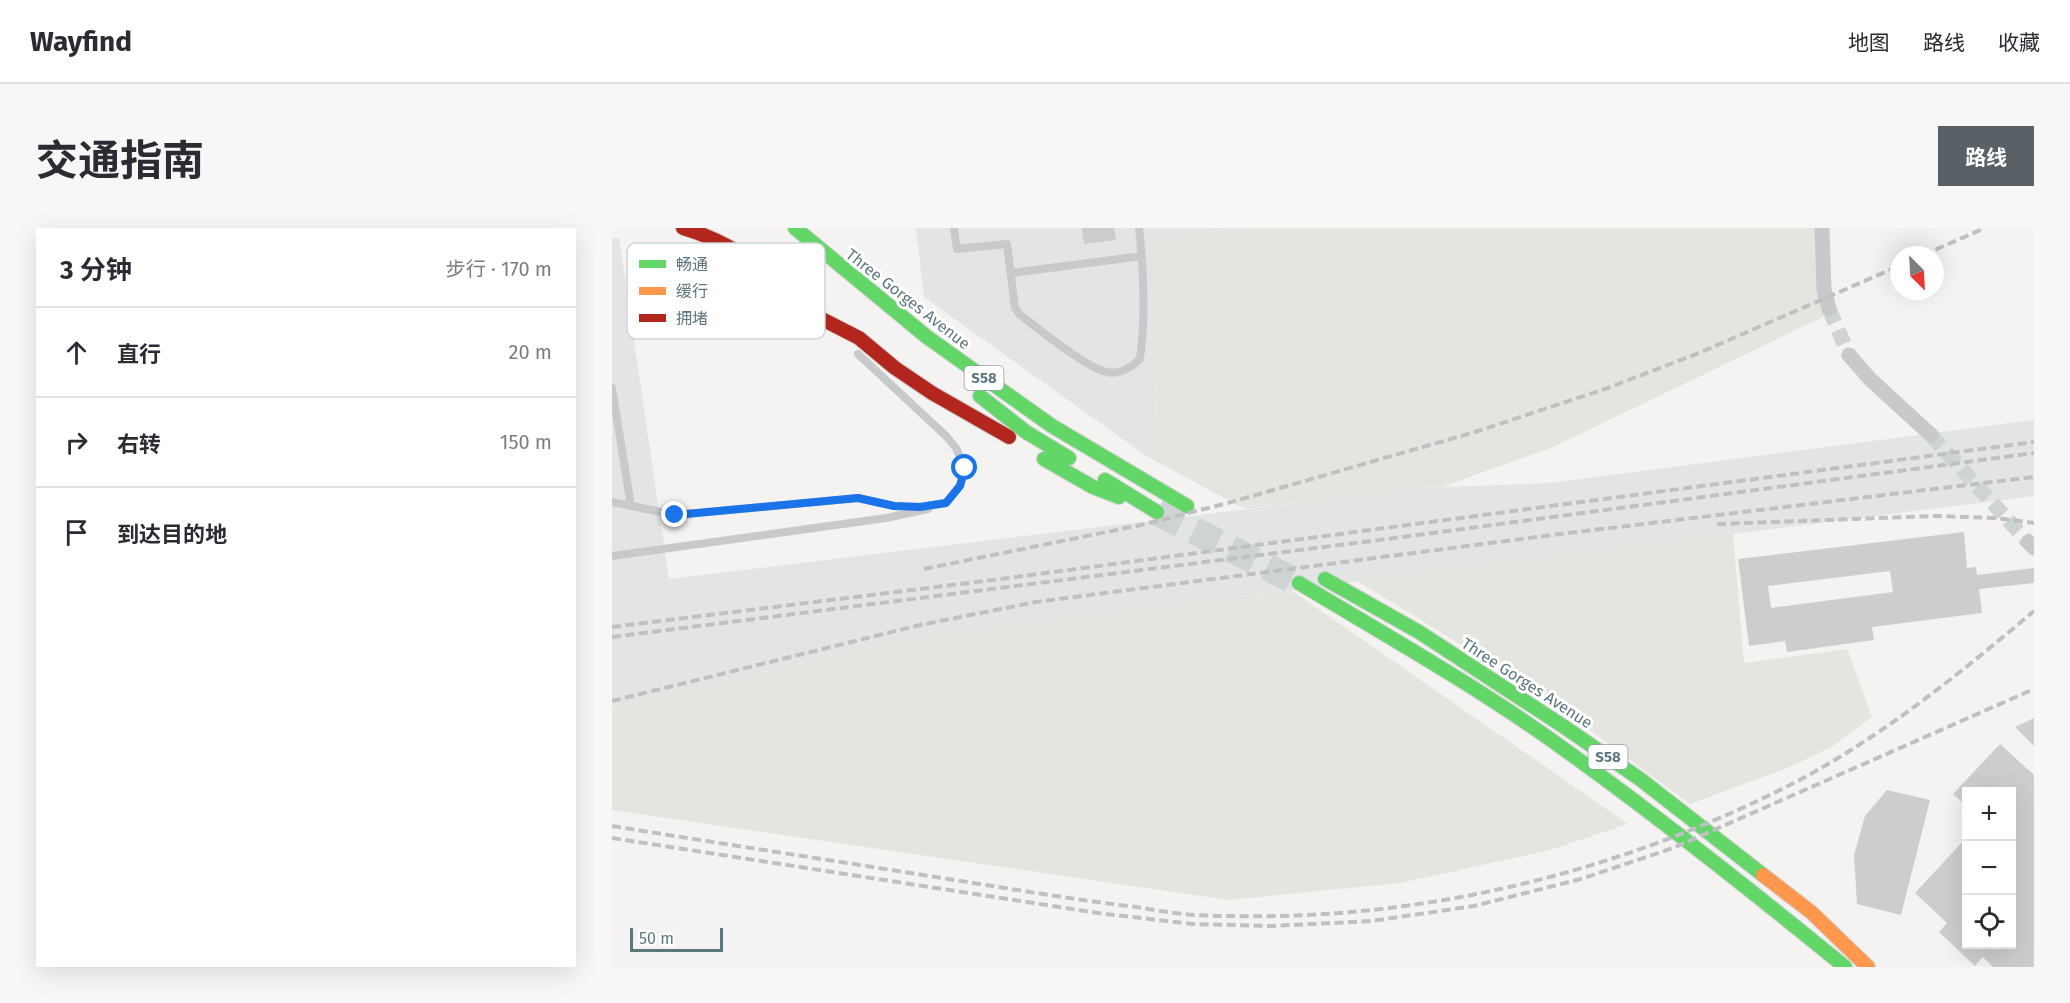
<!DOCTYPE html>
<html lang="zh">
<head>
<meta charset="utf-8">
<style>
  :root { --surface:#fff; --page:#f7f7f7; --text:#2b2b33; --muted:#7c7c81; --line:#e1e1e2; --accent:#596167 }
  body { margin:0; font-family:"Fira Sans","Noto Sans SC",sans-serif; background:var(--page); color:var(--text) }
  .controls { position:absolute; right:18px; bottom:18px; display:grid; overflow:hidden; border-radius:0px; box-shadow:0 6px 24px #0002 }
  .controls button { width:54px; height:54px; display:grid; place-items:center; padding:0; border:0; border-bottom:2px solid var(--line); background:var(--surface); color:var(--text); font:30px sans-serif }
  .compass { position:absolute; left:1278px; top:18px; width:54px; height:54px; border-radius:50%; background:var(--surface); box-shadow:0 6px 24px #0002; rotate:156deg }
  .scale { position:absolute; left:18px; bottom:15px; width:93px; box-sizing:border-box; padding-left:6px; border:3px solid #5d777e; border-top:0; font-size:16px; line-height:21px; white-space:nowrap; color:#5d777e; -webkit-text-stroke:4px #fff; paint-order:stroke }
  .stop { position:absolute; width:18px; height:18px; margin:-14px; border:4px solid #1a73e8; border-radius:50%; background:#fff }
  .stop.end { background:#1a73e8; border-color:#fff; box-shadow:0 2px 6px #0008 }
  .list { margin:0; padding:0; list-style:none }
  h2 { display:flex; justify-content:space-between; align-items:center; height:78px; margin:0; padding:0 24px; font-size:26px }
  h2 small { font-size:20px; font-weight:400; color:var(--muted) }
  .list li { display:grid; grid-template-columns:39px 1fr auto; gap:18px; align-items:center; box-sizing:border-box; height:90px; padding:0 24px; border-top:2px solid var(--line) }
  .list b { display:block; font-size:22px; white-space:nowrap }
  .list em { font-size:20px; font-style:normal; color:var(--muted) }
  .icon { flex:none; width:33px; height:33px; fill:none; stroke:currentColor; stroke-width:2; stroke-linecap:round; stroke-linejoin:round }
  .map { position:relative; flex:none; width:1422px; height:739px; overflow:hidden; border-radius:0px }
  header { display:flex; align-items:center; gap:36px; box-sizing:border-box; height:84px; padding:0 30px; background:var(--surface); border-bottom:2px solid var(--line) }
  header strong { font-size:28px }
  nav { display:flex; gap:33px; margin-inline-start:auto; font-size:21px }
  .intro { display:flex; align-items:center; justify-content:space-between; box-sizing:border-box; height:144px; padding:0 36px }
  h1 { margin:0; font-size:42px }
  .button { padding:15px 27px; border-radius:0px; background:var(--accent); color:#fff; font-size:21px; font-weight:700 }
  main { display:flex; gap:36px; padding:0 36px }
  aside { flex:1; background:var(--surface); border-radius:0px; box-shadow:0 6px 24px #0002 }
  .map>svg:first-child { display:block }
  .built { fill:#e3e5e4 }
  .green { fill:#e4e5de }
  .building { fill:#cccece; fill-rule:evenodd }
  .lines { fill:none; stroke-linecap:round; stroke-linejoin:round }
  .street-tunnel { stroke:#ced4d4; stroke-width:15; stroke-dasharray:15 8; stroke-linecap:butt }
  .highway-tunnel { stroke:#ced4d4; stroke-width:27; stroke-dasharray:27 14; stroke-linecap:butt }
  .fast-casing { stroke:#d0d1d1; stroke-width:16 }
  .slow-casing { stroke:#d0d1d1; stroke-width:16 }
  .jam-casing { stroke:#d0d1d1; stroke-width:16 }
  .lane { stroke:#c8c9ca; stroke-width:8 }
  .street { stroke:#c8c9ca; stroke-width:15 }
  .fast { stroke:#63d668; stroke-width:14 }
  .slow { stroke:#ff974d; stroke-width:14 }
  .jam { stroke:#b3261e; stroke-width:14 }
  .rail { stroke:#bec0c1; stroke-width:4; stroke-dasharray:9 4.5; stroke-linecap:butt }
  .route { stroke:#1a73e8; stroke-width:8 }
  .labels { text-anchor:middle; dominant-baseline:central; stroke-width:6; stroke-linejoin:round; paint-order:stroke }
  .shield { fill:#fff; stroke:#8ea0a5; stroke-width:1.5 }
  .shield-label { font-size:15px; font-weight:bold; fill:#5d777e }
  .street-label { font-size:16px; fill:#5d777e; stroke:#fff }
  .key { fill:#fff; stroke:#ced6d8; stroke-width:1.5 }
  .key-label { font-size:16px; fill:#5d777e }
</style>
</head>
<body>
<header>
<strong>Wayfind</strong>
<nav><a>地图</a><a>路线</a><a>收藏</a></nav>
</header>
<div class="intro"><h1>交通指南</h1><a class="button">路线</a></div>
<main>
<aside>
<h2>3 分钟<small>步行 · 170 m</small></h2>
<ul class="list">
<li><svg class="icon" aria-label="ahead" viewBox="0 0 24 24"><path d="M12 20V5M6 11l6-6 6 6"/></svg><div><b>直行</b></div><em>20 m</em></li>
<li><svg class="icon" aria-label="right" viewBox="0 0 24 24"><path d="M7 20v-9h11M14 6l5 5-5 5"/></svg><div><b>右转</b></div><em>150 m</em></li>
<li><svg class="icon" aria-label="arrive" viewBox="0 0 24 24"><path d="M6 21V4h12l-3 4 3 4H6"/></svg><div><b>到达目的地</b></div></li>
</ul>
</aside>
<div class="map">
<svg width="1422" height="739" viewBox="0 0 1422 739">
  <rect width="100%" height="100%" fill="#f4f3f1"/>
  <path class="built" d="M304,0H631L532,12L545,181L536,229L312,69Z
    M0,10H7L57,351L810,260L938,255L1422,192V268L297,410L0,480Z"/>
  <path class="green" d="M631,0H1206L1215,87L939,220L829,259L810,260L633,281L536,229L545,181L532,12Z
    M1121,306L1132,435L1235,421L1260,489L1218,520L1173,541L1078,576L923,462L745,353Z
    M679,362L1016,596L935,623L788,655L616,672L0,582V480L297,410Z"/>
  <path class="building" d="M470,0H502L504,12L472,16Z
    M1352,304L1355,340L1364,339L1365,347L1422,340V355L1367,361L1370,385L1260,399L1262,412L1175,424L1173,413L1137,418L1126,331ZM1278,343L1281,364L1159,380L1156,358Z
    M1422,490V518L1403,499Z
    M1388,516L1422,547V739H1381L1371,729L1363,738L1327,704L1335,695L1303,665L1354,610V717H1400V564H1354V578L1341,566Z
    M1275,562L1318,572L1289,687L1245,676L1242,627L1253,588Z"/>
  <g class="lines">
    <path class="street-tunnel" d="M1217,81L1237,127
      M1319,207L1416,314"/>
    <path class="highway-tunnel" d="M545,284L687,355"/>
    <g class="fast-casing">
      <path id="fast" d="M183,0L315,109L440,198L575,278
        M368,168L414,204L457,230
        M432,231L481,259L507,269
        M493,252L545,284
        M713,351L807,404L951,498L1028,551L1151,647
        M687,355C775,408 866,459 949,519C1047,589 1140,663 1233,739"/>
    </g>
    <g class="slow-casing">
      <path id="slow" d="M1151,647L1199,684L1256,739"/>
    </g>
    <g class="jam-casing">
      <path id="jam" d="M71,0C129,17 161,48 204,88
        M204,88L247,110L283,140L320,165L397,209"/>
    </g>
    <path class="lane" d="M342,0L345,21L395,16L403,80L407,86C427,101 472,138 494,144C508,147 519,140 528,131C534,87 532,44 527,0
      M399,45L530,28
      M0,160L19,278
      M0,274L64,287L246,270L282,278L308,279L334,275L348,257L353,240L344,220L334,208L246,126
      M0,328L274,290L316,281"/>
    <path class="street" d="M1210,0L1212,61L1217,81
      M1237,127L1258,151L1319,207
      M1416,314L1422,320"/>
    <use href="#fast" class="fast"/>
    <use href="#slow" class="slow"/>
    <use href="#jam" class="jam"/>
    <path class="rail" d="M1311,27L1373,0
      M1105,296L1323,288L1385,290L1422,295
      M312,341L529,297L616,275L863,204L993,161L1087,125L1287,38
      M0,399L381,352L1422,214
      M0,409L775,311L1422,225
      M0,473L308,397L424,374L940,307L1422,249
      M0,598C125,618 249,637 374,657C424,665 473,673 524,679C543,682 564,686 584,687C789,697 992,651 1176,558C1266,512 1345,448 1422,383
      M0,610L486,685L580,696L660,698L760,693L862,678L969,651L1061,620L1422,461"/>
  </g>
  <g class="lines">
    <path class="route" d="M63,287L246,270L282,278L308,279L334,275L348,258L353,240"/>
  </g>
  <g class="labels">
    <g class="shield">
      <rect x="352.5" y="138" width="39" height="24" rx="4.5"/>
      <rect x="976.5" y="517" width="39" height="24" rx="4.5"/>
    </g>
    <g class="shield-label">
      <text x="372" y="150">S58</text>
      <text x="996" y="529">S58</text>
    </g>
    <g class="street-label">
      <text transform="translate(296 71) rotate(38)">Three Gorges Avenue</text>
      <text transform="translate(915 455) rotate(33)">Three Gorges Avenue</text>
    </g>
  </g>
  <rect x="15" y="15" width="198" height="96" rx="9" class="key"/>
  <rect x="27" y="32" width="27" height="8" fill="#63d668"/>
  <rect x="27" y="59" width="27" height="8" fill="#ff974d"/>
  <rect x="27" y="86" width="27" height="8" fill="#b3261e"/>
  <g class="key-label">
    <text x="64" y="42">畅通</text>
    <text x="64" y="69">缓行</text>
    <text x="64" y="96">拥堵</text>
  </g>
</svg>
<div class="controls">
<button>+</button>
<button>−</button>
<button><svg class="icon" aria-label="locate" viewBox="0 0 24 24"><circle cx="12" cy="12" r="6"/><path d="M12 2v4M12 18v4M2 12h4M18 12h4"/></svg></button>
</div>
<svg class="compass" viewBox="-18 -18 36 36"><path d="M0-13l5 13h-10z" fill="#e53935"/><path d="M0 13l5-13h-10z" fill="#7c7c81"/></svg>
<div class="scale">50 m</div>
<div class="stop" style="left:353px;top:240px"></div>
<div class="stop end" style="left:63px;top:287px"></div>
</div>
</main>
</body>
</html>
